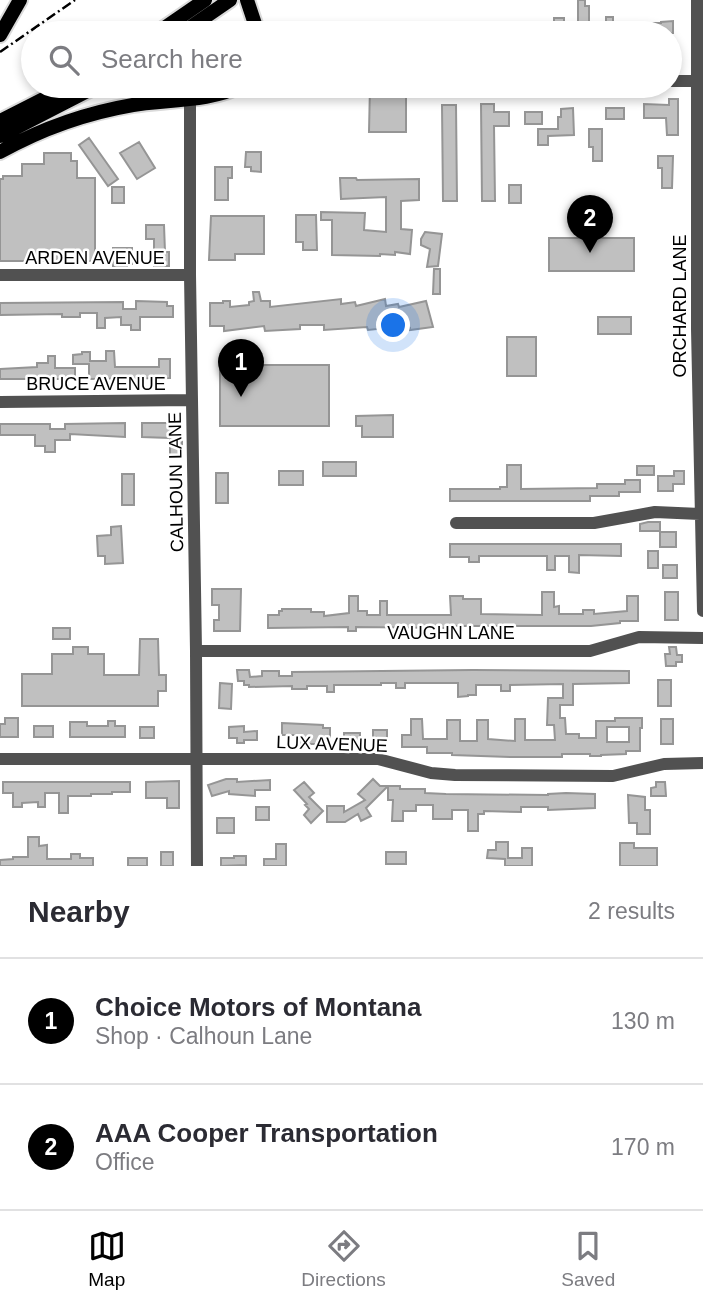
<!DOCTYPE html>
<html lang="en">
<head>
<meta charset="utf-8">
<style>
  :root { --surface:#fff; --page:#f7f7f7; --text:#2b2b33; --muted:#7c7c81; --line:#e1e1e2; --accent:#000 }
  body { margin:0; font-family:Arial,sans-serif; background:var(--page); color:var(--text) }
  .you { position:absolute; left:394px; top:326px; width:24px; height:24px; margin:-18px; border:5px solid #fff; border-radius:50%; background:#1a73e8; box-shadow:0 0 0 10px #1a73e833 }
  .badge { display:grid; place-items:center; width:46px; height:46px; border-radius:50%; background:var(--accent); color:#fff; font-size:23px; font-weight:700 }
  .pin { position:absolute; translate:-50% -58px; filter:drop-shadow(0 2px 4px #0008) }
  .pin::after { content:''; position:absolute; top:37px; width:24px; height:21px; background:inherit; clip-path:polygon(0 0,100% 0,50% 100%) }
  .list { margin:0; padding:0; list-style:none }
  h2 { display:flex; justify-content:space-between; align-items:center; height:91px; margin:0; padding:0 28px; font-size:30px }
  h2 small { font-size:23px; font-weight:400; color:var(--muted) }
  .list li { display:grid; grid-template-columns:46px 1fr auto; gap:21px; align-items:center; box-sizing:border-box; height:126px; padding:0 28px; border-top:2px solid var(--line) }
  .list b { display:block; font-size:26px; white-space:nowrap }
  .list p { margin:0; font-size:23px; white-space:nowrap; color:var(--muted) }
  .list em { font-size:23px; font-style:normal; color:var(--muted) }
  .icon { flex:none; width:38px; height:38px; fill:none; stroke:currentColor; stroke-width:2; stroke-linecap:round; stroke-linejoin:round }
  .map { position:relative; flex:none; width:703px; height:866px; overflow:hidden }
  .search { position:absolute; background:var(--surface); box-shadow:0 4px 10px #0003; left:21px; right:21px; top:21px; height:77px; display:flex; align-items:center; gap:18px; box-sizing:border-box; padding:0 24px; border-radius:38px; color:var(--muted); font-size:26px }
  .sheet { height:343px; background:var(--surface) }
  nav { display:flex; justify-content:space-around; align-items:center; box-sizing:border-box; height:98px; border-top:2px solid var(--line); background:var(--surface); font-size:19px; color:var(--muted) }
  nav a { display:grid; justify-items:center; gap:4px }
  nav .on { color:var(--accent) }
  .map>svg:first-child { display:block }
  .building { fill:#c0c0c0; stroke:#959595; stroke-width:2; fill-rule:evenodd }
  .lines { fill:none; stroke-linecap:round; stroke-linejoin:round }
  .major-casing { stroke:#dbdbdb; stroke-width:18 }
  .minor { stroke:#515151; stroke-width:12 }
  .major { stroke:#000; stroke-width:14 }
  .rail { stroke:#000; stroke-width:2.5; stroke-dasharray:10 3.5 2 3.5; stroke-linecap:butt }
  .labels { text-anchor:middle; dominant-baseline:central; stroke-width:5; stroke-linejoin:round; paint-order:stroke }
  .street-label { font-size:18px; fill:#000; stroke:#fff }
</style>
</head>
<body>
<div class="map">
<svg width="703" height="866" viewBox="0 0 703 866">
  <rect width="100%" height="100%" fill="#fff"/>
  <path class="building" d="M578,0H585V6H589V25H578Z
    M606,17H613V23H661V22L673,21V33H604V25H606Z
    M554,18H564V26H561V33H551V26H554Z
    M370,86H406V132H369Z
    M669,99H678V135H667L666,118H644V104L669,105Z
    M481,104H494V112H509V126H494L495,201H482Z
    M442,105H456L457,201H443Z
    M573,108L574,135L548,136V145H538V129H558V117H561V109Z
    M606,108H624V119H606Z
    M525,112H542V124H525Z
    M589,129H602V161H593V147H589Z
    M89,138L118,179L108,186L79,145Z
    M139,142L155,168L137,179L120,153Z
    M246,152H261V172L251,171V167H245Z
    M44,153H71V161H77V178H95V261H0V179H3V176H22V164H44Z
    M658,156H673L672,188H662V168H658Z
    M215,167H232V178H228V200H215Z
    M340,178H356L357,180L419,179V200L401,201V229L412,230L410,254L395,252V255L380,254V256L332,255V220H321V212L365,213L364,230L386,232V197L341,199Z
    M509,185H521V203H509Z
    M112,187H124V203H112Z
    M296,215H316L317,250H303V242H296Z
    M211,216H264V254H235V260H209Z
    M146,225H164L165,252H169V266H154V239H146Z
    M425,232L442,234L438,266L427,267L430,249L421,245V239Z
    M549,238H634V271H549Z
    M113,248H132V264H127V266H113Z
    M434,269H440V294H433Z
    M253,292H259L261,301H270V307L341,299V304L355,302L356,306L385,299L386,306L398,304L399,307L426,301L433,327L410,330V328L397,330L396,327L368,330L367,327L324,330V325H300V329L265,331L264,326L224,331V326H210V303H223V301H230V307L249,305V302L254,301Z
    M136,301L167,302V306H173V317H140V330H131V325H121V317L105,318V328H97V313H80V317H62V314L0,315V303L123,302V309H136Z
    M598,317H631V334H598Z
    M507,337H536V376H507Z
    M106,351H114L115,367H159V359H170V378L89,379V364H73V355L82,354V352H90V361H106Z
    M48,356H55V368H75V379H0V369L37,367V363H48Z
    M220,365H329V426H220Z
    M393,415V437H362V426H356V416Z
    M125,423V437L70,434V440H55V452H45V446H35V435H0V424H50V429H65V424Z
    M142,423H174V434H182V456H170V438L142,437Z
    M323,462H356V476H323Z
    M507,465H521V489L597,488V484H625V480H640V492H619V496H590V501H450V489H500V487H507Z
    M637,466H654V475H637Z
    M279,471H303V485H279Z
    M674,471H684V484H673V491H658V476H674Z
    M216,473H228V503H216Z
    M122,474H134V505H122Z
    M648,522H660V531H640V524Z
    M121,526L123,563L105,564V556H98L97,536L111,535V527Z
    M660,532H676V547H660Z
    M450,544H621V556L579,555V573L569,572V556H555V570H547V556H479V562H469V557H450Z
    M648,551H658V568H648Z
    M663,565H677V578H663Z
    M212,589H241L240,631H214V620H219V605H212Z
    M542,592H554V607L559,606V614H583V610H594V614L627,611V596H638V621H620V623L591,626H449V628L356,627V631H348V627L268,628V615H279V611H282V609H311V612H324V616L349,613V596H358V611H367V615H380V601H387V615H451L450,596H463V599H481V614L542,615Z
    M665,592H678V620H665Z
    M53,628H70V639H53Z
    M140,639H158L159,675H166V691H158V706H22V674H52V654H73V647H88V654H104V675H139Z
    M669,647H676L677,655H682V662H676V666H666L665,654H670Z
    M237,670H249L250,677L262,676V671H279V676H292V672L473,670L629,671V683L573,684V705H560V718H565L566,734H579V738H596V721H615V718H642V728H640V751H626V754L601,755V756H590V754H562V757H510L452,755V753H427V747H402V735H411V719H422L423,739H447V720H460V741H477V720H488V739L515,741V719H525V740H555L554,725H547L548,698H563V684L510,685V691H501V685H476V695H468V696L458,697V683H405V688H396V683H381V685H334V692H327V686H307V689H292V686L249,687V685H244V681H238ZM607,727H629V742H607Z
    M658,680H671V706H658Z
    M220,683L232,684L231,709L219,708Z
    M5,718H18V737H0V724H5Z
    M661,719H673V744H661Z
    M108,721H115V726H125V737H70V722H87V726H108Z
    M282,723L323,725V728H330V744H298V735H282Z
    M34,726H53V737H34Z
    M244,726V732L257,731V740H244V743H237V738H229V727Z
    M140,727H154V738H140Z
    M373,730H387V744H373Z
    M344,733H360V744H344Z
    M226,779H237V782L270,780V790H255V796L229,794V791L212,796L208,785Z
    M373,779L380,786H388L366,808L371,816L361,821L358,814L345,822H327V806H344V812L365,800L358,794Z
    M179,781V808H167V798H146V782Z
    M3,782H130V792H112V794H91V796H68V813H59V793H45V807H38V802L22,803V807H13V793H3Z
    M304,782L314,793L309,797L323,811L311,823L304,815L309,809L305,805L307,804L294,790Z
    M656,782H665L666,796H651V788L656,787Z
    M388,786H400V789H425V793L446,794L548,795V794L566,793L595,794V808L548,810V807H521V812L484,811V814H478V831H468V810H452V819H433V805H416V811H403V821H392L393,800H388Z
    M628,795L645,797V810H650V834H637V823H629Z
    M256,807H269V820H256Z
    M217,818H234V833H217Z
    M28,837H39V846L47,845V859H71V854H80V858H93V866H0V860L13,859V857H28Z
    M496,842H508V858H522V848H532V866H505V859L487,858L488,850H496Z
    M620,843H634V848H657V866H620Z
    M276,844H286V866H264V859H276Z
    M161,852H173V866H161Z
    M386,852H406V864H386Z
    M234,856H246V865L221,866V858H234Z
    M128,858H147V866H128Z"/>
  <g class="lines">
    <g class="major-casing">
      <path id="major" d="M247,0L258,33
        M157,33L205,0
        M182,33L230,0
        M0,35L20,0
        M0,121L69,86
        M0,136L97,86
        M0,152C41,129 86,113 133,105C161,100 216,101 239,86"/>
    </g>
    <path class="minor" d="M697,0V329L703,611
      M670,81H697
      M190,98V275L196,651L197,866
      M0,275H190
      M0,402L192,400
      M456,523H594L655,512L700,514
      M196,651H590L639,637L703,638
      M0,759H378L431,773L455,775L613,776L664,764L703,763"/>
    <use href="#major" class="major"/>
    <path class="rail" d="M0,52L75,0"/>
  </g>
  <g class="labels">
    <g class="street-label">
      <text x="95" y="258">ARDEN AVENUE</text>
      <text transform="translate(680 306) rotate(-90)">ORCHARD LANE</text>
      <text x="96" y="384">BRUCE AVENUE</text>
      <text transform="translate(176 482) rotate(-91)">CALHOUN LANE</text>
      <text x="451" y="633">VAUGHN LANE</text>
      <text transform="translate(332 744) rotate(2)">LUX AVENUE</text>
    </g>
  </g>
</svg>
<div class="you"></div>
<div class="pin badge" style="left:241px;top:397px">1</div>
<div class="pin badge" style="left:590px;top:253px">2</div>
<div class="search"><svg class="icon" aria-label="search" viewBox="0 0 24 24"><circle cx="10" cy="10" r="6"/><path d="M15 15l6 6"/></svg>Search here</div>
</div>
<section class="sheet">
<h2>Nearby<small>2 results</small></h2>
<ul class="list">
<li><span class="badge">1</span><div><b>Choice Motors of Montana</b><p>Shop · Calhoun Lane</p></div><em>130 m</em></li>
<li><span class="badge">2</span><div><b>AAA Cooper Transportation</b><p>Office</p></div><em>170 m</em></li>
</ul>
</section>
<nav>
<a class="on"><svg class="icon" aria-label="map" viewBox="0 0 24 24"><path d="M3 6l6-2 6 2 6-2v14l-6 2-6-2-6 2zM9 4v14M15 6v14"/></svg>Map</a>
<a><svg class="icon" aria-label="directions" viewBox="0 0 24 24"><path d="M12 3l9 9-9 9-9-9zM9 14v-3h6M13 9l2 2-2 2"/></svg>Directions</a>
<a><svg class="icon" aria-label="saved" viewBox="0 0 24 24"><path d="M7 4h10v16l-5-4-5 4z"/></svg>Saved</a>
</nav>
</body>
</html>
